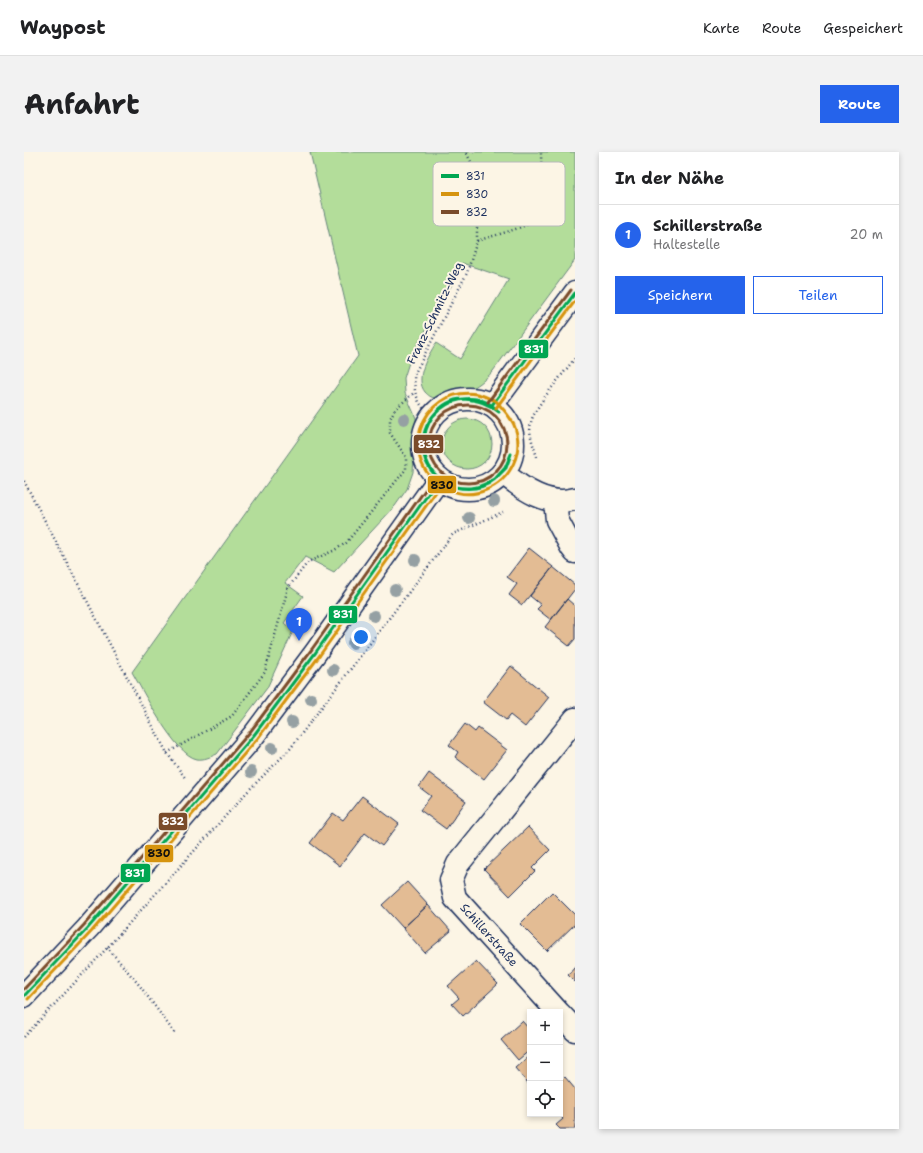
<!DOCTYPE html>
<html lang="de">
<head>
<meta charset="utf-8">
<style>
  :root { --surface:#fff; --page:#f2f2f2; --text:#202124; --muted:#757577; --line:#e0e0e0; --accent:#2563eb }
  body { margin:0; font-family:"Shantell Sans",sans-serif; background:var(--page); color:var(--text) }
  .controls { position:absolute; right:12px; bottom:12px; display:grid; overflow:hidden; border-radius:0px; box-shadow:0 2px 6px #0003 }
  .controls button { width:36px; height:36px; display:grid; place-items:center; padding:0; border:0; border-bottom:1px solid var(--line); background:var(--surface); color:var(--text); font:20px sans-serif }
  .you { position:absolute; left:337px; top:485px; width:14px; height:14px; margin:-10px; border:3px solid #fff; border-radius:50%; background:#1a73e8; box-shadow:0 0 0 6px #1a73e833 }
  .badge { display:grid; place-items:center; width:26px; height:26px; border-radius:50%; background:var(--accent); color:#fff; font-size:13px; font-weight:700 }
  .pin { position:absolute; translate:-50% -33px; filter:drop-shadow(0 1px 2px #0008) }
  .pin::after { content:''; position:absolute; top:21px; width:14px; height:12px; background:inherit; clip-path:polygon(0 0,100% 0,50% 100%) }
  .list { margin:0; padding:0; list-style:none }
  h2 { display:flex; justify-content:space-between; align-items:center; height:52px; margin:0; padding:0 16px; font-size:17px }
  h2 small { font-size:13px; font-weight:400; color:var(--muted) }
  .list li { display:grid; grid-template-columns:26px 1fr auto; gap:12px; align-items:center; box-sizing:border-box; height:60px; padding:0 16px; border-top:1px solid var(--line) }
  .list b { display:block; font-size:15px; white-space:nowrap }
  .list p { margin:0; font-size:13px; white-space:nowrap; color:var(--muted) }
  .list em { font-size:13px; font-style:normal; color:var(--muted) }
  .actions { display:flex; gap:8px; padding:12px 16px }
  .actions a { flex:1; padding:9px 0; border:1px solid var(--accent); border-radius:0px; text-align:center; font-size:14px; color:var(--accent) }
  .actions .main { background:var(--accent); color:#fff }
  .icon { flex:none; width:22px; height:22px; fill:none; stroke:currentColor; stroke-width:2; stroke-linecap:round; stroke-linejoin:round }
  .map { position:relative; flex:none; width:551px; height:977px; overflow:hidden; border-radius:0px }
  header { display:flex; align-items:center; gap:24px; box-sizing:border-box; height:56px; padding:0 20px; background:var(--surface); border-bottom:1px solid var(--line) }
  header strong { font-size:19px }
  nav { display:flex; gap:22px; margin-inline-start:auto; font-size:14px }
  .intro { display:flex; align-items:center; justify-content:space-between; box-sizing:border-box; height:96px; padding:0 24px }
  h1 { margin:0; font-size:28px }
  .button { padding:10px 18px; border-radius:0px; background:var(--accent); color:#fff; font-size:14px; font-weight:700 }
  main { display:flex; gap:24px; padding:0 24px }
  aside { flex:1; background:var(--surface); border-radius:0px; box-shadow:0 2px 6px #0003 }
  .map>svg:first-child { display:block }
  .green { fill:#b3dd9a; stroke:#67867c }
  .building { fill:#e3bc94; stroke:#1b2f5e }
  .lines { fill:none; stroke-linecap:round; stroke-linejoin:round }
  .minor-casing { stroke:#1b2f5e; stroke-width:25 }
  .tertiary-casing { stroke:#1b2f5e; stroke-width:25 }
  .path { stroke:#1b2f5e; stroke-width:2.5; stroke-dasharray:1 3; stroke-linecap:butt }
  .minor { stroke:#fcf5e5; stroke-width:22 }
  .tertiary { stroke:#fcf5e5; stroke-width:22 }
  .bus-1-casing { stroke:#fcf5e5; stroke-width:6 }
  .bus-2-casing { stroke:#fcf5e5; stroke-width:6 }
  .bus-3-casing { stroke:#fcf5e5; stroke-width:6 }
  .bus-1 { stroke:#00a651; stroke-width:3 }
  .bus-2 { stroke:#d6940e; stroke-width:3 }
  .bus-3 { stroke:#7a4b2a; stroke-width:3 }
  .tree { fill:#95a0a3 }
  .labels { text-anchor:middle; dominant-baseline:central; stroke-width:4; stroke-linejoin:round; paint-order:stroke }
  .street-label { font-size:12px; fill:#1b2f5e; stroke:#fcf5e5 }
  .key { fill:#fcf5e5; stroke:#b8babc; stroke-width:1 }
  .key-label { font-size:11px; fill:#1b2f5e }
  .line-badge { stroke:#fcf5e5; stroke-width:1.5 }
  .badge-label { font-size:11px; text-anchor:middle; font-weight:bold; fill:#fff }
  .pale-badge-label { font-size:11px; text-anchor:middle; font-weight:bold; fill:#111 }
</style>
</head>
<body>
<header>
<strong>Waypost</strong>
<nav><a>Karte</a><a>Route</a><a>Gespeichert</a></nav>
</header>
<div class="intro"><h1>Anfahrt</h1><a class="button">Route</a></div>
<main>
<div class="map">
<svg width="551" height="977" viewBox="0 0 551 977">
  <rect width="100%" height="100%" fill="#fcf5e5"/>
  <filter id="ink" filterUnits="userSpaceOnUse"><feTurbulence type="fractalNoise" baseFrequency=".025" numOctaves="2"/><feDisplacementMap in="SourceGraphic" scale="8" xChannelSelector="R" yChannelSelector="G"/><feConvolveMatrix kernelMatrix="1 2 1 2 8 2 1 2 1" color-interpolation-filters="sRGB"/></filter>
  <g filter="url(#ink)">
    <path class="green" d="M286,0H551V108L469,219C462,227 453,235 442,239C438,240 433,240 429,241C423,243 418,247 412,246C407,246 404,243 401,240C390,226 404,204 412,191L436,207L485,127L438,111L431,127L387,204L380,226L381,241L392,266V273L389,289L390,306L389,320L383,337L371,354L310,420L281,405L261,431L279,444L260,471L269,479L243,536L193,602C186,605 180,608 173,607C151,603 119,539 108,520L334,204Z
      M418 292a25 25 0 1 1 50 0a25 25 0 1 1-50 0Z"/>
    <path class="building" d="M505,396L529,415L498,453L485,443L493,432L483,425Z
      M529,415L551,433V437L527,468L513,457L517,453L506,444Z
      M543,447L551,454V487L545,494L521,475Z
      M487,514L525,545L501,575L486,563L482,568L459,550Z
      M441,572L451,580L454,576L483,598L460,627L431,605L434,600L425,593Z
      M405,621L442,649L422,677L396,658L407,644L395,635Z
      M338,644L375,672L358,694L341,681L316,714L286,691L309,661L319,668Z
      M504,675L526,698L508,716L511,719L486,744L460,717Z
      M383,730L404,753L379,776L358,753Z
      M528,740L551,763V772L523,799L496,772Z
      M404,753L427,779L401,801L379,776Z
      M452,809L474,832L439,864L428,852L435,846L424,834Z
      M551,815V830L544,823Z
      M498,869L506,878V898L494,908L477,888Z
      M506,903V934L491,916Z
      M541,925L551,937V977H536L532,973L539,967L535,962H536V930Z"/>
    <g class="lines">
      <g class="minor-casing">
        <path id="minor" d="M479,321C499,337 524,355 551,347
          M531,349L533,368L548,396L551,400
          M534,860L431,746L427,728L434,712L551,567
          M536,862L551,878"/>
      </g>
      <g class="tertiary-casing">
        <path id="tertiary" d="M399 292a45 45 0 1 1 90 0a45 45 0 1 1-90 0Z
          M468,253L551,141
          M0,844L64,776L230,583L292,500L415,327"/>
      </g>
      <path class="path" d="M453,89C470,83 495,78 509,69C522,59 517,16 517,0
        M406,266L395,250L391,240L390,223L443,121L453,89V45L449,14L442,0
        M513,305C510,295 504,282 507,271C509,256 541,220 551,206
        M0,329L143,601L162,627
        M143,601L208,564L241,520L264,436L284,410L309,399L322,391L382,317V305L366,281V267L371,257L391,240
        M83,795L116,834L152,883
        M0,885L84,795L223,640L266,597L429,382L479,360"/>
      <use href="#minor" class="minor"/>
      <use href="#tertiary" class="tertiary"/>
      <g class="bus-1-casing">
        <path id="bus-1" d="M439,247C454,248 464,251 475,260
          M439,247C453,245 466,250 475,260
          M468,253L551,141
          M409,264C395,284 397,312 416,327C419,330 423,331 427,333
          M409,264C390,288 398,322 427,333
          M409,264C416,255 426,247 439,247
          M409,264C417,255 427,249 439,247
          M471,327L481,316L487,302
          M471,327L482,316L487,302
          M431,335C448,338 456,335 471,327
          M431,335C445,338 459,337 471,327
          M0,844L64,776L230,583L292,500L415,327"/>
      </g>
      <g class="bus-2-casing">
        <path id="bus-2" d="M470,248C464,246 459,243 453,242C395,233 370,313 424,337C436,343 450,343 462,338C487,328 501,299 490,273C486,264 479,257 472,249
          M472,256L551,149
          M4,847L68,779L234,586L296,503L419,330"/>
      </g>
      <g class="bus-3-casing">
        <path id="bus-3" d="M464,250L547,138
          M405 292a39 39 0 1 1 78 0a39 39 0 1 1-78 0Z
          M0,837L60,773L226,580L288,497L411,324"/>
      </g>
      <use href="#bus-1" class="bus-1"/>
      <use href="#bus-2" class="bus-2"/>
      <use href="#bus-3" class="bus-3"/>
    </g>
    <g class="tree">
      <circle cx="380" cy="267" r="6"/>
      <circle cx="470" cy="349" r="6"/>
      <circle cx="445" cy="366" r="6"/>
      <circle cx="391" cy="408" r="6"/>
      <circle cx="371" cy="438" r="6"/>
      <circle cx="350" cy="464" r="6"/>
      <circle cx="329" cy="491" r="6"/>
      <circle cx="309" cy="518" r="6"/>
      <circle cx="287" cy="547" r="6"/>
      <circle cx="268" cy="570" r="6"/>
      <circle cx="248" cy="596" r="6"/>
      <circle cx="227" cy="620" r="6"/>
    </g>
  </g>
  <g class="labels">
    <g class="street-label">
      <text transform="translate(411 161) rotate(-64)">Franz-Schmitz-Weg</text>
      <text transform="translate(465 783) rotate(48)">Schillerstraße</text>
    </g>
  </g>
  <rect x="409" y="10" width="132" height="64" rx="6" class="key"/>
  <rect x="417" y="22" width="18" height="4" fill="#00a651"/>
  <rect x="417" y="40" width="18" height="4" fill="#d6940e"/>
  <rect x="417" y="58" width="18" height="4" fill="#7a4b2a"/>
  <g class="key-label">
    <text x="442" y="28">831</text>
    <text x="442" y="46">830</text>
    <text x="442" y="64">832</text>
  </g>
  <g class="line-badge">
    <rect x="494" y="187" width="31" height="20" rx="4" fill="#00a651"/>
    <rect x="389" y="282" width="31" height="20" rx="4" fill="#7a4b2a"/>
    <rect x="403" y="323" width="30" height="19" rx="4" fill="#d6940e"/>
    <rect x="304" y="453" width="30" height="19" rx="4" fill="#00a651"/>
    <rect x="134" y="660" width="30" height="19" rx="4" fill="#7a4b2a"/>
    <rect x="120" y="692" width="30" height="19" rx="4" fill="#d6940e"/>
    <rect x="96" y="711" width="31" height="20" rx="4" fill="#00a651"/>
  </g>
  <g class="badge-label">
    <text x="510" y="201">831</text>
    <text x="405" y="296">832</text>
    <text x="319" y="466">831</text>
    <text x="149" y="673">832</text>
    <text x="111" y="725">831</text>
  </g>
  <g class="pale-badge-label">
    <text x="418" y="337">830</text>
    <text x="135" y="705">830</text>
  </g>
</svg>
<div class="controls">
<button>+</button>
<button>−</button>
<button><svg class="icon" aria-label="locate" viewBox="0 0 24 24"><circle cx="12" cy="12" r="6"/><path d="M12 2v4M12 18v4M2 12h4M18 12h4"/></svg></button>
</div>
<div class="you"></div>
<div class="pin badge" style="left:275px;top:489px">1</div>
</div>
<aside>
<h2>In der Nähe<small></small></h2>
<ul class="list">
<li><span class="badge">1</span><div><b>Schillerstraße</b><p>Haltestelle</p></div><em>20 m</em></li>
</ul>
<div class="actions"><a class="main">Speichern</a><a>Teilen</a></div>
</aside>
</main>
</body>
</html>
